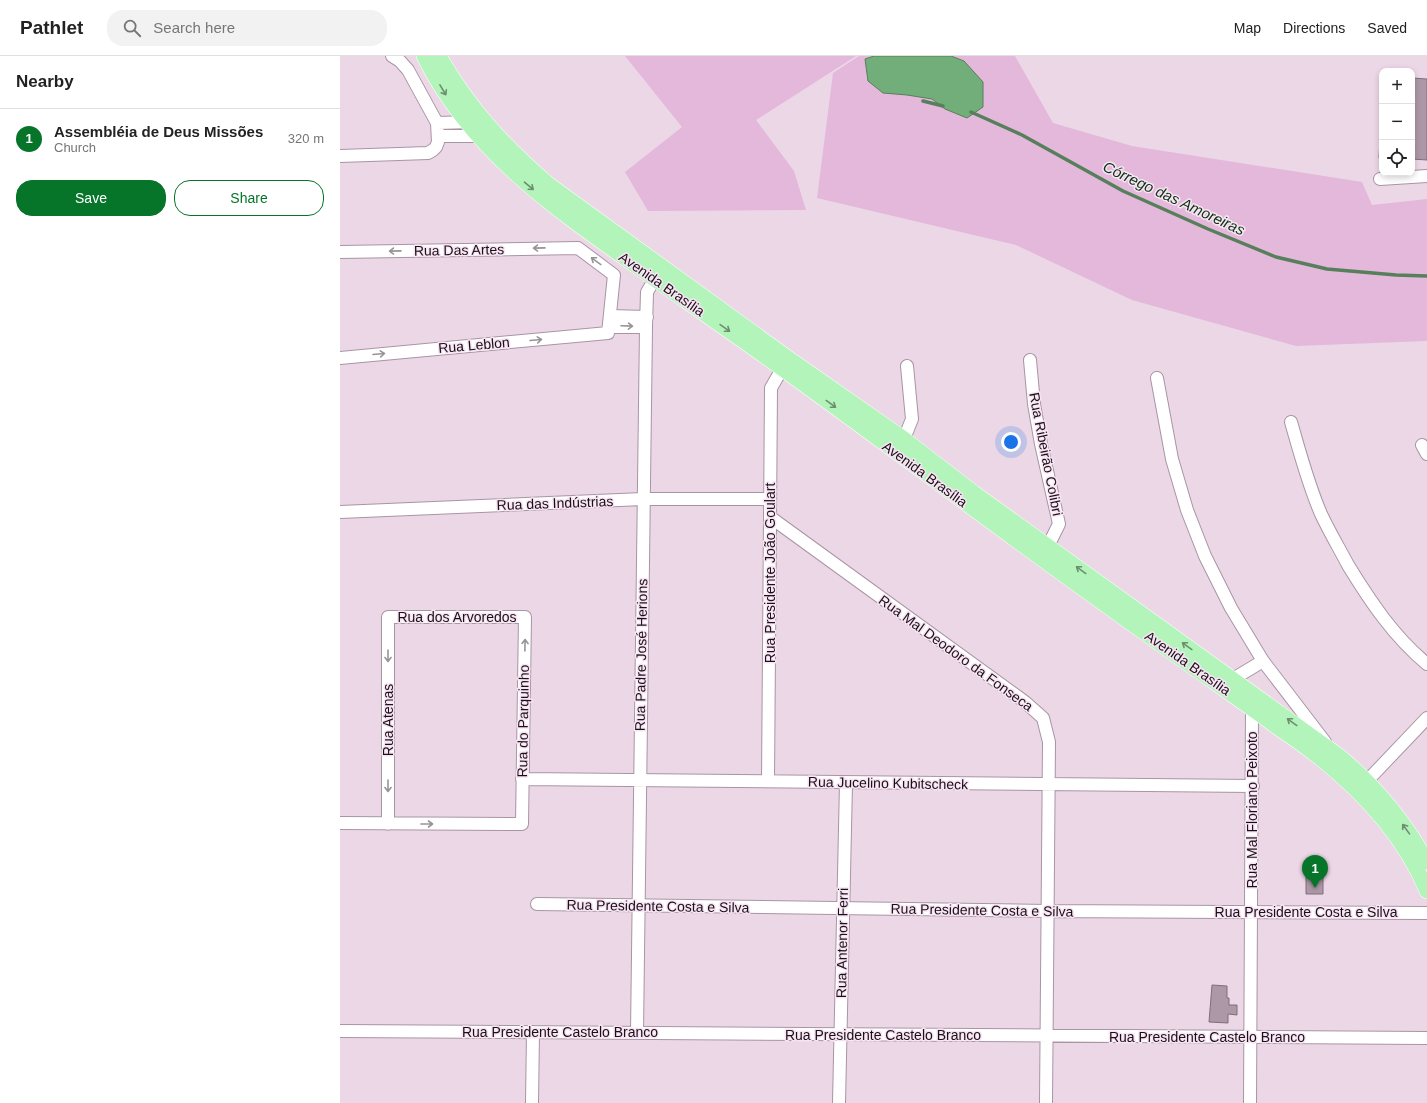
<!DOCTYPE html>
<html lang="en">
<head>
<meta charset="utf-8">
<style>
  :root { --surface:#fff; --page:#f2f2f2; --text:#222; --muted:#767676; --line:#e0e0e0; --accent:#067529 }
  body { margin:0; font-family:Arial,sans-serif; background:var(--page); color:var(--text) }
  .controls { position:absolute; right:12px; top:12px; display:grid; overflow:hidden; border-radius:8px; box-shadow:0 2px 6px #0003 }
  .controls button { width:36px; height:36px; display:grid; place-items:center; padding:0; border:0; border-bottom:1px solid var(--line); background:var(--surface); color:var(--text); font:20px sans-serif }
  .you { position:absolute; left:671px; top:386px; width:14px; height:14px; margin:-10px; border:3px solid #fff; border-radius:50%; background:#1a73e8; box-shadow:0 0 0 6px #1a73e833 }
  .badge { display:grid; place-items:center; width:26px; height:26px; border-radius:50%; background:var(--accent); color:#fff; font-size:13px; font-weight:700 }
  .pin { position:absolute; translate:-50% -33px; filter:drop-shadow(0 1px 2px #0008) }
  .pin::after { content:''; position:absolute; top:21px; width:14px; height:12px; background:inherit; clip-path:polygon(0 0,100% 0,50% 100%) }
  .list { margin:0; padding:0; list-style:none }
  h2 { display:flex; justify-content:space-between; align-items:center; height:52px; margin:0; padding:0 16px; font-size:17px }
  h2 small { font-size:13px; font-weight:400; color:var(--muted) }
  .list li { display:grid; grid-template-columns:26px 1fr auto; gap:12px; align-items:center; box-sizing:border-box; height:60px; padding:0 16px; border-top:1px solid var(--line) }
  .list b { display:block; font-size:15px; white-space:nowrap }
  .list p { margin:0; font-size:13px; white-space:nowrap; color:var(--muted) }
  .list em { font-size:13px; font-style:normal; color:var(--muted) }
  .actions { display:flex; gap:8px; padding:12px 16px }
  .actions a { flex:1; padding:9px 0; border:1px solid var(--accent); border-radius:16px; text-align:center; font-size:14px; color:var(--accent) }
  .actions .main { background:var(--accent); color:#fff }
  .icon { flex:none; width:22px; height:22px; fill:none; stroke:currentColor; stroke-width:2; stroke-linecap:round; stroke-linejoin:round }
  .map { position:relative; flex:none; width:1087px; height:1047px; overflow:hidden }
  header { display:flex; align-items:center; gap:24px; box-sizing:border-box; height:56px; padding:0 20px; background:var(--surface); border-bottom:1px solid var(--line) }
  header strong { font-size:19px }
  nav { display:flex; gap:22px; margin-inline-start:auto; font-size:14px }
  .search { width:280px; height:36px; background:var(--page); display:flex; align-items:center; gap:10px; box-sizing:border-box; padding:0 14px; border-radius:16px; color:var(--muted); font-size:15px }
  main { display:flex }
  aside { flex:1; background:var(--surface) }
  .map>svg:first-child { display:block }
  .green { fill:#e3b8da }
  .water { fill:#72ae79; stroke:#577f5c }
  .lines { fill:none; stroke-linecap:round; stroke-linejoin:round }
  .stream { stroke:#577f5c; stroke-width:3.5 }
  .building { fill:#ac98a7; stroke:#806d7c }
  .minor-casing { stroke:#a895a4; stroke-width:14 }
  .major-casing { stroke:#fff; stroke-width:16 }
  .minor { stroke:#fff; stroke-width:12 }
  .major { stroke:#b3f4bb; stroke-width:15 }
  .oneway { stroke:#6d8e71 }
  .oneway2 { stroke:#979497 }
  .labels { text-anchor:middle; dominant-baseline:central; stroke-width:3; stroke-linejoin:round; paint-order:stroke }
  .street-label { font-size:14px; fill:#181117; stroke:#f9e4f4 }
  .water-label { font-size:15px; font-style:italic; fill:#063310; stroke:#f9e4f4 }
</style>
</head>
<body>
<header>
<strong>Pathlet</strong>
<div class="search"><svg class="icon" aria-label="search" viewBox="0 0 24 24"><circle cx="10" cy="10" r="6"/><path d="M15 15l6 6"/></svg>Search here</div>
<nav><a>Map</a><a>Directions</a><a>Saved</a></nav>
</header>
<main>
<aside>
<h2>Nearby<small></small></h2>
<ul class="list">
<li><span class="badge">1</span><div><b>Assembléia de Deus Missões</b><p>Church</p></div><em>320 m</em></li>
</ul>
<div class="actions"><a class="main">Save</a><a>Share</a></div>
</aside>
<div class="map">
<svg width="1087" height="1047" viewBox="0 0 1087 1047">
  <rect width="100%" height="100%" fill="#ecd7e7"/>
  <path class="green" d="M285,0H516L416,64L454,115L466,154L308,155L285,116L342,71Z
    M519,0H675L713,67L792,90L1022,126L1032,149L1087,143V285L956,290L792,244L676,189L477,142L493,17Z"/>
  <path class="water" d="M534,0H611L624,5L643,26V51L627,62L605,53L592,43L567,39L543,37L528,25L525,3Z"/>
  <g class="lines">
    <path class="stream" d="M583,45L603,50
      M631,56L682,79L783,135L868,173L936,201L987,213L1056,219L1087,220"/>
  </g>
  <path class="building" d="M1072,22L1087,23V104L1072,103Z
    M1042,46V102H1039Z
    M966,812H983V838H966Z
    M872,929L887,930V942H889V949H897V959L888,958V967L869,966Z"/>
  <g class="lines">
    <g class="minor-casing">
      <path id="minor" d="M97,67L132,66
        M98,80H144
        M0,100L88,97L93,94L96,91L98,86L97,67L68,14L60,5L52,0
        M1040,123L1087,120
        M0,196L238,192L274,219L268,277L0,302
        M270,260L307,261
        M269,271H306
        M690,304L694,348L701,388L719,468L708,490
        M817,322L832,403L847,454L865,500L891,552L923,605L985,686
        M951,366C960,397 968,428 981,458C989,475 999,492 1008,509C1030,545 1054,581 1087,608
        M564,383L572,363L567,310
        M1082,389L1087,398
        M0,456L303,443H430
        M430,461L685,646L703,662L709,686L706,1047
        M893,623L923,605
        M182,723L913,730
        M428,725L431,332L446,306
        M1027,725L1087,662
        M0,767L182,768L185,561H48V768
        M197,848L708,855L1087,857
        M0,975L1087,982
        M297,977L306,271L307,236L319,216
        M192,1047L193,976
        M499,1047L506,727
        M910,1047L912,652"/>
    </g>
    <g class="major-casing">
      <path id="major" d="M84,0C129,92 211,150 292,207C343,243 394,278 444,314C573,407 699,503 829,594C865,620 902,645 937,671C952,681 966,691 980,702C1024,737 1065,782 1087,835
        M99,0C129,52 163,89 208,128L448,302L564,383L634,437L999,700C1034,729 1065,766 1087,806"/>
    </g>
    <use href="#minor" class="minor"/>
    <use href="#major" class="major"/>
  </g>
  <defs><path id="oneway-shaft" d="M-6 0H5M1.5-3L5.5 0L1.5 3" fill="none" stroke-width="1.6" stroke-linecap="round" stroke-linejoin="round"/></defs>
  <g class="oneway">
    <use href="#oneway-shaft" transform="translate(103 34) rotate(59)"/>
    <use href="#oneway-shaft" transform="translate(189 130) rotate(40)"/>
    <use href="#oneway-shaft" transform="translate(385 272) rotate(35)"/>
    <use href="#oneway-shaft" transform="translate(491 348) rotate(36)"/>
    <use href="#oneway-shaft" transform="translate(741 514) rotate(-144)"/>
    <use href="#oneway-shaft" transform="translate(847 590) rotate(-144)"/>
    <use href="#oneway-shaft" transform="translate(952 666) rotate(-144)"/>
    <use href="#oneway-shaft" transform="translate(1066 773) rotate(-126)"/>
  </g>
  <g class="oneway2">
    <use href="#oneway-shaft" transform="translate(199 192) rotate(179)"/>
    <use href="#oneway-shaft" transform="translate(55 195) rotate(179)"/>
    <use href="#oneway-shaft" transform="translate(256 205) rotate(-144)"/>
    <use href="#oneway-shaft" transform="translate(287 270) rotate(2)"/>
    <use href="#oneway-shaft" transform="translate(196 284) rotate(-5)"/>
    <use href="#oneway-shaft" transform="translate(39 298) rotate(-5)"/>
    <use href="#oneway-shaft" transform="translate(185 589) rotate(-89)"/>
    <use href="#oneway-shaft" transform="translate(48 600) rotate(90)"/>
    <use href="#oneway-shaft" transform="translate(48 730) rotate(90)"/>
    <use href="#oneway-shaft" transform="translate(87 768)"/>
  </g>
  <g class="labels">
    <g class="street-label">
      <text transform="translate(119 194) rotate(-1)">Rua Das Artes</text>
      <text transform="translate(322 228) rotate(35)">Avenida Brasília</text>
      <text transform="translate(134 289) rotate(-5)">Rua Leblon</text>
      <text transform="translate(706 398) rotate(79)">Rua Ribeirão Colibri</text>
      <text transform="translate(585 418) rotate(36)">Avenida Brasília</text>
      <text transform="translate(215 447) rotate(-2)">Rua das Indústrias</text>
      <text transform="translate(430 517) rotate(-90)">Rua Presidente João Goulart</text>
      <text x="117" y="561">Rua dos Arvoredos</text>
      <text transform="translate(616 597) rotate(36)">Rua Mal Deodoro da Fonseca</text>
      <text transform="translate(301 599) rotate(-89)">Rua Padre José Herions</text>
      <text transform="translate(848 607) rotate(35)">Avenida Brasília</text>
      <text transform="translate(48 664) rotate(-90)">Rua Atenas</text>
      <text transform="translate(183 665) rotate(-89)">Rua do Parquinho</text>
      <text transform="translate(548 727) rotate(1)">Rua Jucelino Kubitscheck</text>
      <text transform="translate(912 754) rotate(-90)">Rua Mal Floriano Peixoto</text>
      <text transform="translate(318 850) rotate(1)">Rua Presidente Costa e Silva</text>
      <text transform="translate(642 854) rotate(1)">Rua Presidente Costa e Silva</text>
      <text x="966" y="856">Rua Presidente Costa e Silva</text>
      <text transform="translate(502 887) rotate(-89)">Rua Antenor Ferri</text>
      <text x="220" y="976">Rua Presidente Castelo Branco</text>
      <text x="543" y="979">Rua Presidente Castelo Branco</text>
      <text x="867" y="981">Rua Presidente Castelo Branco</text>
    </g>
    <g class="water-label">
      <text transform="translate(834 142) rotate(25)">Córrego das Amoreiras</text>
    </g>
  </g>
</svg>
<div class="controls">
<button>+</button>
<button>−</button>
<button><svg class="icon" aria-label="locate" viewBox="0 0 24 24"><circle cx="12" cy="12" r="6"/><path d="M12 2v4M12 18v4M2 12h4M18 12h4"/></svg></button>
</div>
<div class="you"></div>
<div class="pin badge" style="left:975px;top:832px">1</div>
</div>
</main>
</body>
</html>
